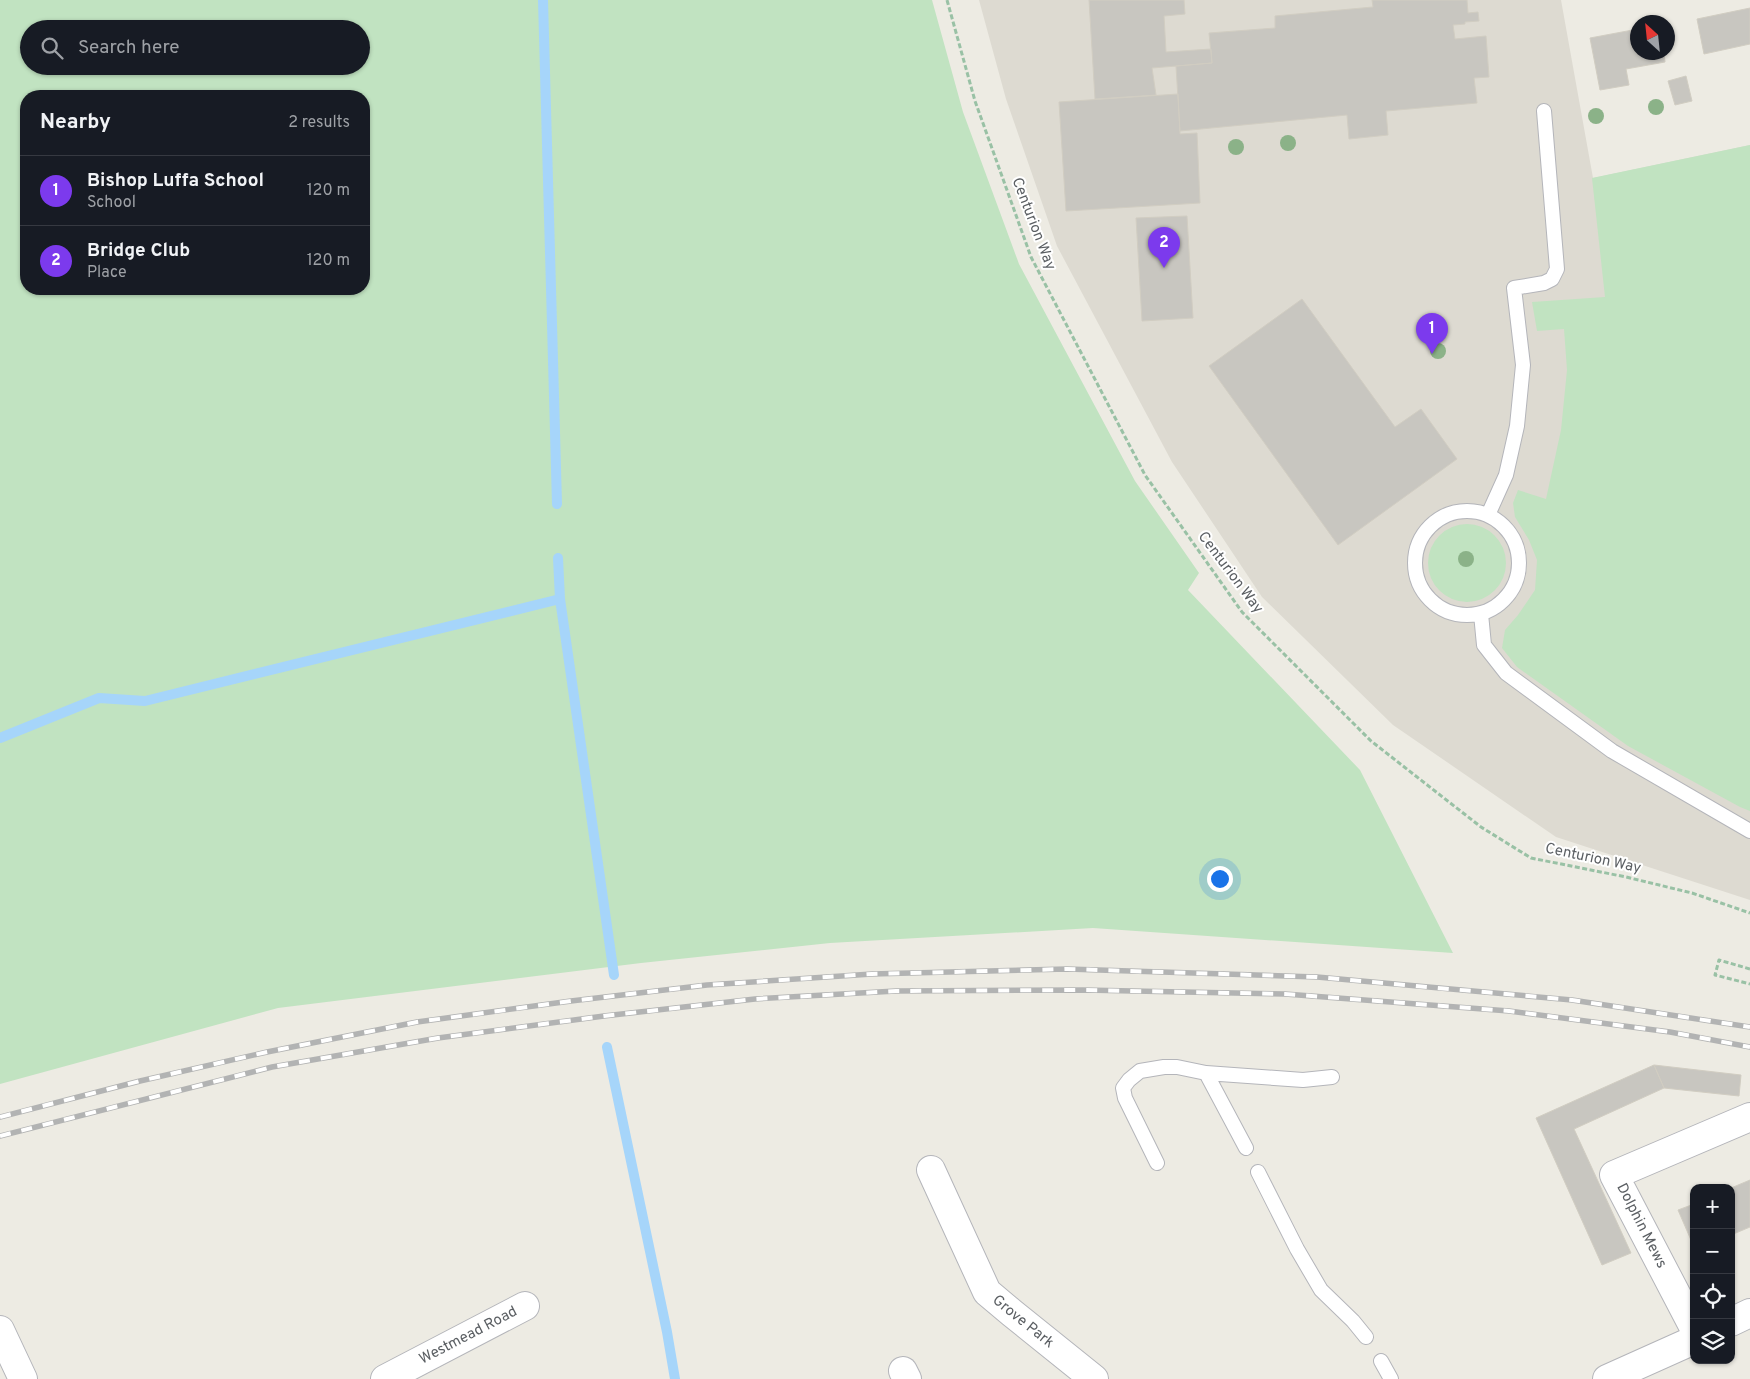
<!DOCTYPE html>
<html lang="en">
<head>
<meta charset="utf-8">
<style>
  :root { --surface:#171b24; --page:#242831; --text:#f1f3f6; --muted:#9ea1a6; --line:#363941; --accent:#7c3aed }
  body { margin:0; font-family:Overpass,sans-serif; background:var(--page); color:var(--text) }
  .controls { position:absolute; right:15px; bottom:15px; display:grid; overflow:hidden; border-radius:10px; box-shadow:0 1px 4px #0004 }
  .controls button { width:45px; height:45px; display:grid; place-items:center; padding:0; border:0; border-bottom:1px solid var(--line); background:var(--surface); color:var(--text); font:25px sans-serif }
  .compass { position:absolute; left:1630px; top:15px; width:45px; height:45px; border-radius:50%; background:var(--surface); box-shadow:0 1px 4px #0004; rotate:333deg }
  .you { position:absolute; left:1219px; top:878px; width:18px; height:18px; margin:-12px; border:4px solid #fff; border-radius:50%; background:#1a73e8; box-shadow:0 0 0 8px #1a73e833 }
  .badge { display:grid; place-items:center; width:32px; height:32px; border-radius:50%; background:var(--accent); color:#fff; font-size:16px; font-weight:700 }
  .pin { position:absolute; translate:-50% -41px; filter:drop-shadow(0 1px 2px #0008) }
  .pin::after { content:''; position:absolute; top:26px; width:18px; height:15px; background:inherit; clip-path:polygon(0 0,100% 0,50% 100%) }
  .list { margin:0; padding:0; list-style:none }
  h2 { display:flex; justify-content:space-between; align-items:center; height:65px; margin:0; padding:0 20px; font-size:21px }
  h2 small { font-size:16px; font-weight:400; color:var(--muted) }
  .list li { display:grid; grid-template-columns:32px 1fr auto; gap:15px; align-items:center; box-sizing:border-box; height:70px; padding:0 20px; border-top:1px solid var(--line) }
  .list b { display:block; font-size:19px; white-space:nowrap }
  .list p { margin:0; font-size:16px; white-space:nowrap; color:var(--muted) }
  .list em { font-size:16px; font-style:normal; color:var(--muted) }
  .icon { flex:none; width:28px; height:28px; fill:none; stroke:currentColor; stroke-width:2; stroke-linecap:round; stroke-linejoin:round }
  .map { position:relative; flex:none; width:1750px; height:1379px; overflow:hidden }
  .search { position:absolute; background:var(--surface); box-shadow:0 1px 4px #0004; left:20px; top:20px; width:350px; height:55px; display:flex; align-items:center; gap:12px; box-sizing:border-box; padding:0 18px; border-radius:28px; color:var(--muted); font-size:19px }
  .panel { position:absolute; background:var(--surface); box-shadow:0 1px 4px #0004; left:20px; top:90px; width:350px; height:205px; border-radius:20px }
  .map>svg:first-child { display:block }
  .education { fill:#dddad1 }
  .green { fill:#c1e3c1; fill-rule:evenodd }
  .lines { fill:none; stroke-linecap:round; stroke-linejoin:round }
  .stream { stroke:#a6d5fa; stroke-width:10 }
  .building { fill:#c8c6c0; stroke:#d1cdc2 }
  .service-casing { stroke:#b4b5ba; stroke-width:16 }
  .minor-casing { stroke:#b4b5ba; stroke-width:30 }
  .tertiary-casing { stroke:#b4b5ba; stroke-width:30 }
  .path { stroke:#99c1a5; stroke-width:3; stroke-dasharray:5 2.5; stroke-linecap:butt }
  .service { stroke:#fff; stroke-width:14 }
  .minor { stroke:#fff; stroke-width:28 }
  .tertiary { stroke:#fff; stroke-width:28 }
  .rail-casing { stroke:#b2b3b3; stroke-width:5.5 }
  .rail { stroke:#fff; stroke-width:4; stroke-dasharray:11; stroke-linecap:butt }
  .tree { fill:#8bb288 }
  .labels { text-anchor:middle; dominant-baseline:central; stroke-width:4; stroke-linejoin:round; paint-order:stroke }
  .street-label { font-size:15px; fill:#5b5f63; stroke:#fff }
</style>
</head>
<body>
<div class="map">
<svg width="1750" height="1379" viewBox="0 0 1750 1379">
  <rect width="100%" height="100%" fill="#edebe3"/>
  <path class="education" d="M979,0H1561L1593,178L1750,145V900L1556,837L1393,725L1262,597L1172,462L1057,246L1006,99Z"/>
  <path class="green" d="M0,0H932L963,112L1019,264L1135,481L1199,573L1188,590L1360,770L1453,953L1093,928L830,943L641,963L278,1008L0,1084ZM29,29H361V66H29ZM364,96V289H26V96Z
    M1750,145V811L1740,807L1628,746L1517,667L1502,648L1505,630L1518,615L1535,590L1537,560L1529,540L1515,517L1513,503L1518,490L1546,499L1561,430L1567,370L1564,329L1537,331L1532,302L1605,297L1592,178Z
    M1428 563a39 39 0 1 1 78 0a39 39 0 1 1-78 0Z"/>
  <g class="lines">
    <path class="stream" d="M543,0L557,504
      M558,558L560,599L614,975
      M0,738L99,698L145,701L560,599
      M607,1047L667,1332L675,1379"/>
  </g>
  <path class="building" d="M1089,0H1184L1185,14L1164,16L1166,52L1211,49L1212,63L1152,68L1156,95L1095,99Z
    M1372,0H1467L1468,13L1478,12L1479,21L1465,22V24L1453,25L1455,39L1486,36L1489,77L1474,78L1477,103L1386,111L1388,135L1349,139L1347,115L1180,131L1176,66L1212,63L1209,33L1275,28V16L1373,7Z
    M1750,8V44L1704,54L1697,19Z
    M1638,29V52H1664L1665,62L1626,69L1629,85L1600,90L1590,38Z
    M1686,76L1692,101L1675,105L1668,81Z
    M1178,94L1180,134L1197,133L1200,203L1066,211L1059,102Z
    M1187,216L1193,318L1142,321L1136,218Z
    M1302,299L1395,427L1421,409L1457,459L1338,545L1209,366Z
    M1654,1065L1664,1088L1574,1129L1631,1253L1602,1265L1536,1118Z
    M1654,1065L1741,1075L1739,1096L1664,1088Z
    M1750,1180V1227L1731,1235V1188Z
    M1694,1204V1247L1678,1210Z"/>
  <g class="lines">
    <g class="service-casing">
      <path id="service" d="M1415 563a52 52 0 1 1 104 0a52 52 0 1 1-104 0Z
        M1488,515L1506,475L1517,426L1523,365L1514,288L1544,283L1552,279L1557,269L1544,111
        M1481,614L1484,645L1506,673L1612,751L1750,831
        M1206,1073L1303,1080L1332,1077
        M1157,1163L1125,1098L1123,1088L1129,1080L1140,1071L1164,1067H1177L1206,1073L1246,1148
        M1258,1172L1297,1249L1321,1290L1353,1321L1366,1337
        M1381,1361L1391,1379"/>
    </g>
    <g class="minor-casing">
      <g id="minor">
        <path id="s1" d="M931,1170L987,1292L1012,1313L1094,1379"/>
        <path d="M1694,1328L1614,1175L1750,1117"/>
        <path d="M903,1371L907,1379"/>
        <path id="s2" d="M385,1379L525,1306"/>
      </g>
    </g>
    <g class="tertiary-casing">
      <path id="tertiary" d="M1731,1322L1750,1313
        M0,1330L23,1379
        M1607,1379L1694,1340"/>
    </g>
    <path class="path" d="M947,0L975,101L1031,257L1145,475L1242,612L1371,741L1481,827L1531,858L1626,877L1692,893L1750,913
      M1750,969L1719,960L1715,975L1750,984"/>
    <use href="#service" class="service"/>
    <use href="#minor" class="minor"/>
    <use href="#tertiary" class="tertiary"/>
    <g class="rail-casing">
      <path id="rail" d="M0,1117L140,1081L267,1052L417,1022L571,1001L707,985L872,974L1067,969L1317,977L1572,1000L1750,1027
        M0,1136L272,1067L438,1038L604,1016L755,999L896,991L1083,990L1285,994L1509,1011L1670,1032L1750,1047"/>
    </g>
    <use href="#rail" class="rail"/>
  </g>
  <g class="tree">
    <circle cx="1656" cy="107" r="8"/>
    <circle cx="1596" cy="116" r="8"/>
    <circle cx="1288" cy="143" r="8"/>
    <circle cx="1236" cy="147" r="8"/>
    <circle cx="1438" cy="351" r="8"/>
    <circle cx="1466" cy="559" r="8"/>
  </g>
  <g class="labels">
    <g class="street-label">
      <text transform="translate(1033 224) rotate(69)">Centurion Way</text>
      <text transform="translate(1230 573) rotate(53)">Centurion Way</text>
      <text transform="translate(1593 859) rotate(12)">Centurion Way</text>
      <text transform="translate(1641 1226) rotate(63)">Dolphin Mews</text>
      <text stroke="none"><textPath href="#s1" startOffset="181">Grove Park</textPath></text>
      <text stroke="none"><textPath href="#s2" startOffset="94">Westmead Road</textPath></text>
    </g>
  </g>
</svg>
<div class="controls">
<button>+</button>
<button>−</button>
<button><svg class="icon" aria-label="locate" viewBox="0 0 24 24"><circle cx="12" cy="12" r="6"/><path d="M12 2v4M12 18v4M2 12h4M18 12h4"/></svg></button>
<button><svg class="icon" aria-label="layers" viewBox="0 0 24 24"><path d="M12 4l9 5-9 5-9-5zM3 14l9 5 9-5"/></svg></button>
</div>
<svg class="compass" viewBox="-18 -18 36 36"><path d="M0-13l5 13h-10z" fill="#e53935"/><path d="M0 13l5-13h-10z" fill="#9ea1a6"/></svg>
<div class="you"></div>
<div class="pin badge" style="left:1432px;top:354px">1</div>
<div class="pin badge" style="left:1164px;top:268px">2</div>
<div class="search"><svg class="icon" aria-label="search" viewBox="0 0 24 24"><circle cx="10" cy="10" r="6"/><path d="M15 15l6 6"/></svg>Search here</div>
<section class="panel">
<h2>Nearby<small>2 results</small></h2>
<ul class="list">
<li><span class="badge">1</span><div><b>Bishop Luffa School</b><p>School</p></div><em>120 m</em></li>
<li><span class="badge">2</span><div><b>Bridge Club</b><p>Place</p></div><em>120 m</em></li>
</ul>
</section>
</div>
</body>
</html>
